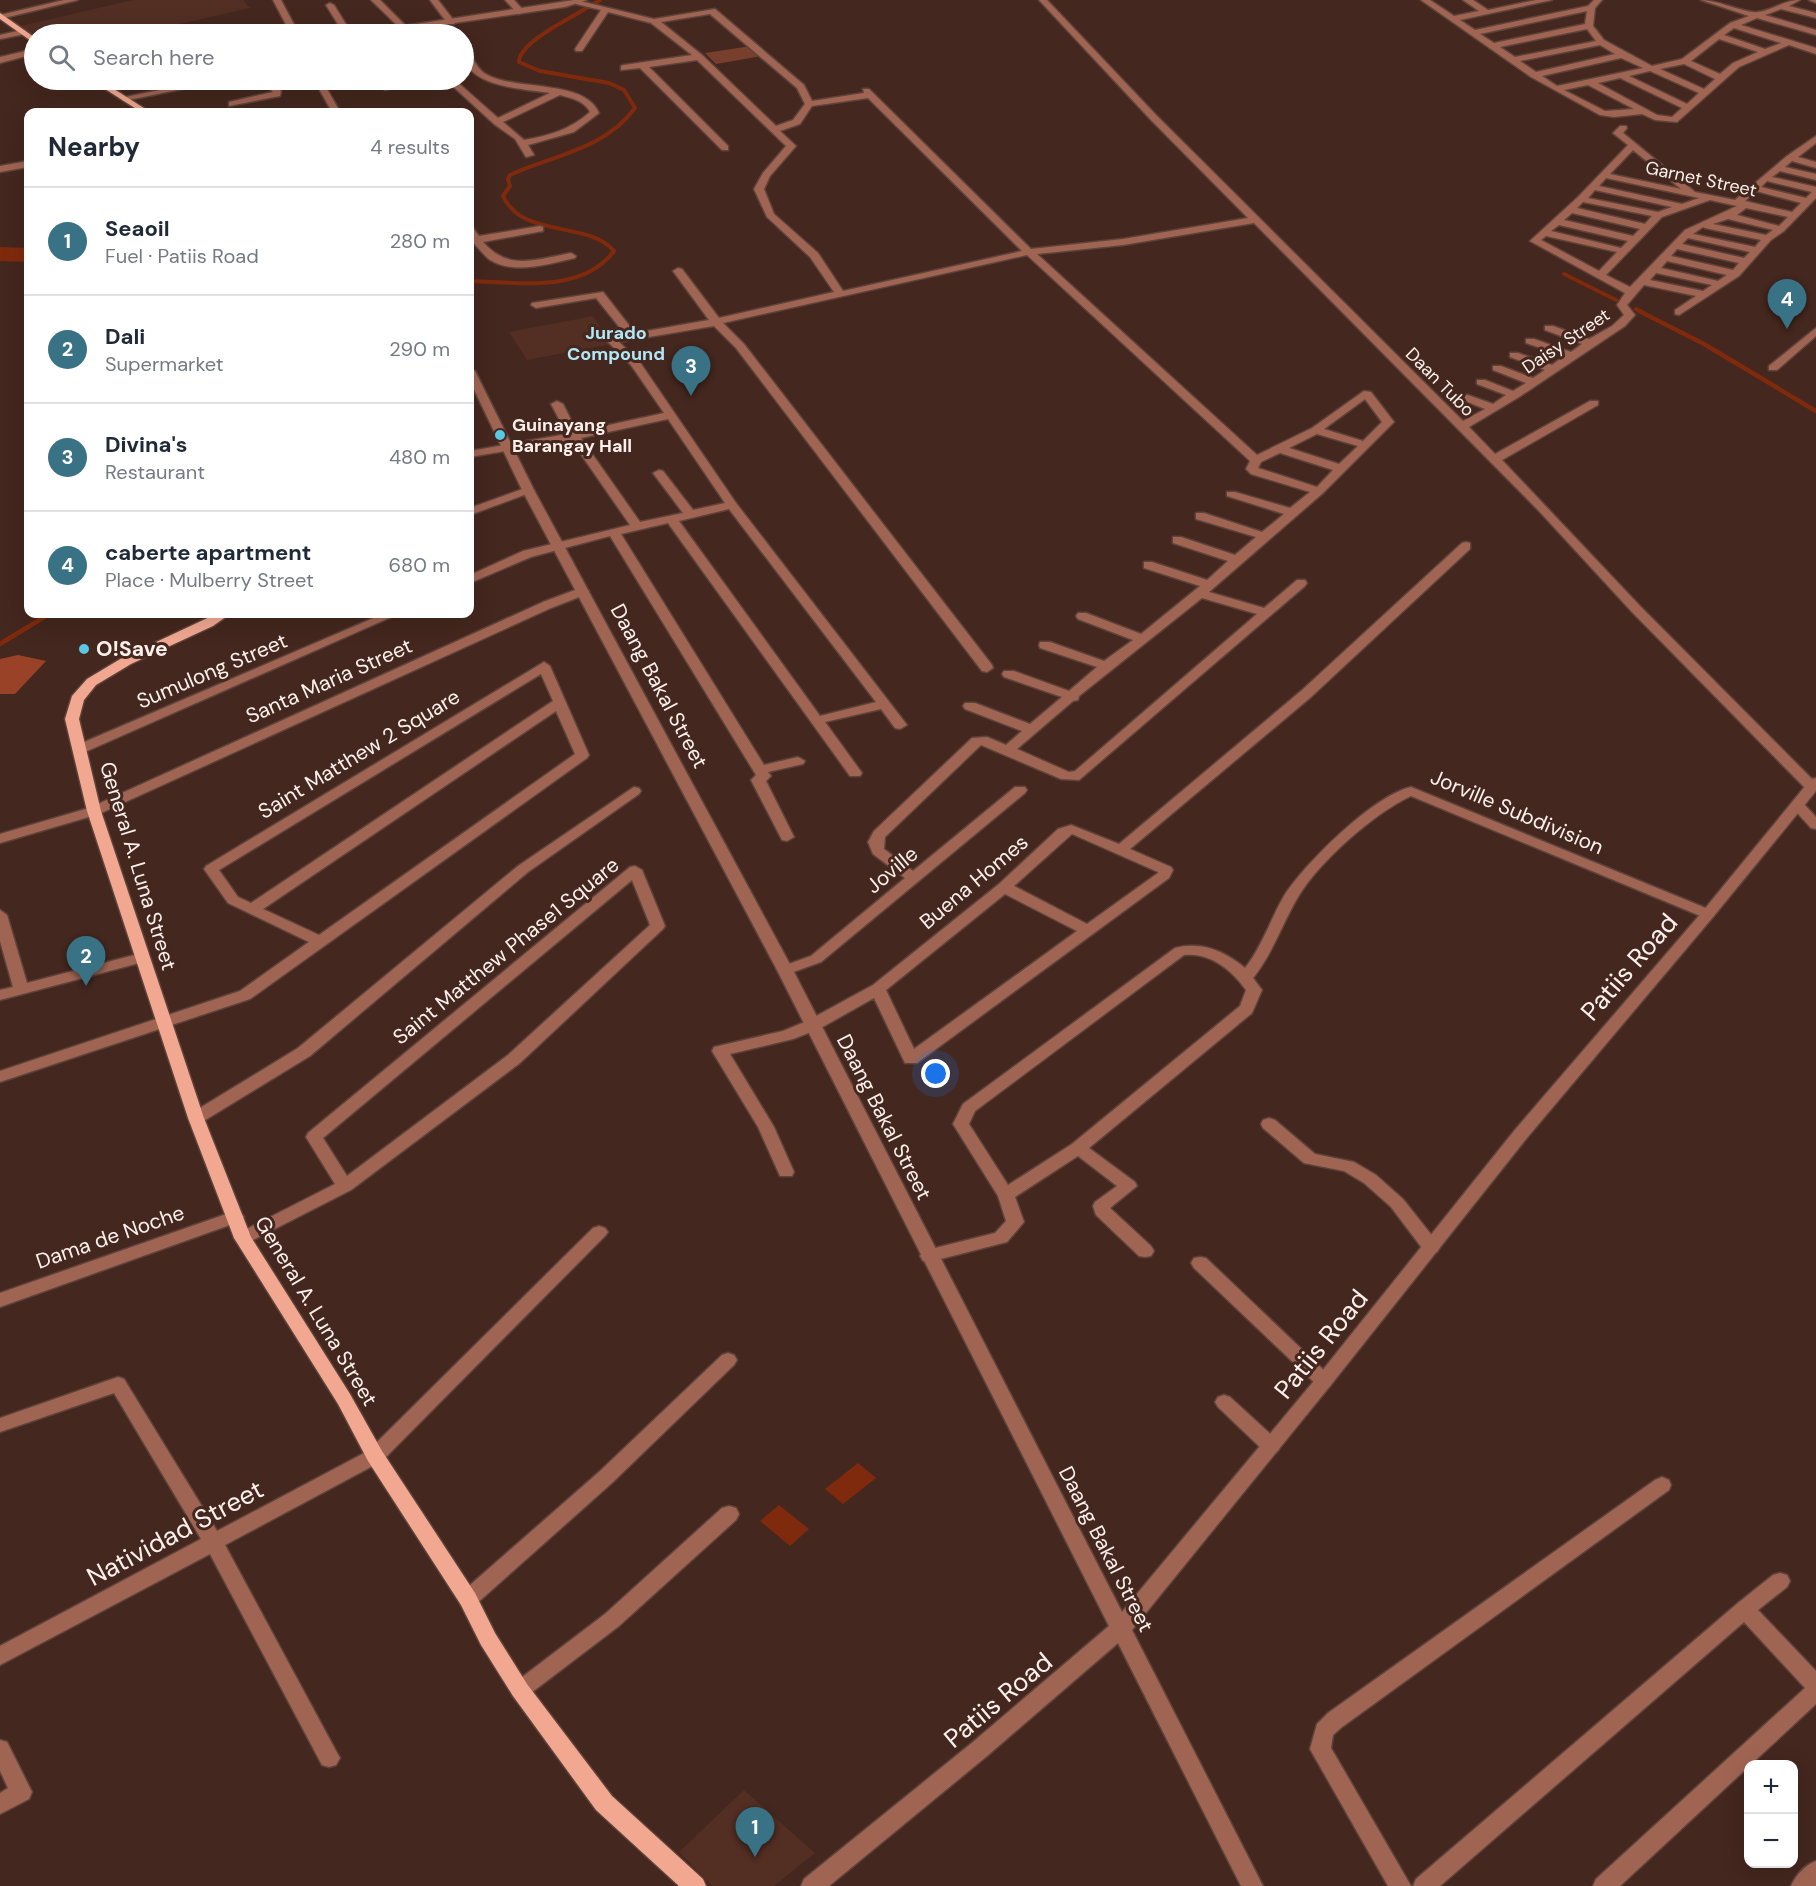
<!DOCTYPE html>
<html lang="en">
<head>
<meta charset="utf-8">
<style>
  :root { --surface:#fff; --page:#f2f2f3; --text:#1f2937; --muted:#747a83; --line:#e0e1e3; --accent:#397185 }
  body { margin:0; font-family:"DM Sans",sans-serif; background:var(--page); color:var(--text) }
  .controls { position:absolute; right:18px; bottom:18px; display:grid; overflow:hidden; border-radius:12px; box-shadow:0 6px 24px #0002 }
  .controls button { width:54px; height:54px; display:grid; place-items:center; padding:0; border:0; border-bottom:2px solid var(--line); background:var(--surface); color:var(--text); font:30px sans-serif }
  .you { position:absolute; left:936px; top:1074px; width:21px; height:21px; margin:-15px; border:4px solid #fff; border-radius:50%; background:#1a73e8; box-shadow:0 0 0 9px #1a73e833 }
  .badge { display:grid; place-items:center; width:39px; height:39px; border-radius:50%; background:var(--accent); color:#fff; font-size:20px; font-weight:700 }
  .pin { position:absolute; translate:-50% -50px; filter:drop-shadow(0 2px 3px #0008) }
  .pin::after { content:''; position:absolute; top:32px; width:21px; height:18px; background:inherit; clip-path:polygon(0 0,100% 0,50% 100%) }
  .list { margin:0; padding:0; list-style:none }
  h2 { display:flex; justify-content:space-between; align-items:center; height:78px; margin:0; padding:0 24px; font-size:26px }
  h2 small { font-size:20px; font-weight:400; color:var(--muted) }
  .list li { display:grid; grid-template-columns:39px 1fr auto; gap:18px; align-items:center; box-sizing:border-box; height:108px; padding:0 24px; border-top:2px solid var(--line) }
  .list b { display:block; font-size:22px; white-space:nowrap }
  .list p { margin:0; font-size:20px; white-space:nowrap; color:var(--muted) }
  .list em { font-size:20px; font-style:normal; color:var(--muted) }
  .icon { flex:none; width:33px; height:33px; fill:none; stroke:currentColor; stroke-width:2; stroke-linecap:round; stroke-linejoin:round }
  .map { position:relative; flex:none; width:1816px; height:1886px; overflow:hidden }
  .search { position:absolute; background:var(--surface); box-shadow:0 6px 24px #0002; left:24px; top:24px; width:450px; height:66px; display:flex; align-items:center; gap:15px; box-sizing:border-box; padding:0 21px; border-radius:33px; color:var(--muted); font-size:22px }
  .panel { position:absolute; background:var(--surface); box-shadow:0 6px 24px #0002; left:24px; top:108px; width:450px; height:510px; border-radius:12px }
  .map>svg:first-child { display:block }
  .built { fill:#522e23 }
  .green { fill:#783f2d }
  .forest { fill:#9a4227 }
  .water { fill:#802a0d }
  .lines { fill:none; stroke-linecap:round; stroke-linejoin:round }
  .stream-far1 { stroke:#802a0d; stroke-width:4 }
  .stream { stroke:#802a0d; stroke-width:4.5 }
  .river { fill:#802a0d; fill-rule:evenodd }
  .minor-casing { stroke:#5e433b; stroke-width:3 }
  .tertiary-casing { stroke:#5e433b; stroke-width:3 }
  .primary-casing { stroke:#5e433b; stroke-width:3 }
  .minor { fill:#a06452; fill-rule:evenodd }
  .tertiary { fill:#a06452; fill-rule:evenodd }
  .primary { fill:#f1a790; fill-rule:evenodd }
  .poi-dot { fill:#59c8e5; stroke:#44271e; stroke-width:2 }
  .labels { text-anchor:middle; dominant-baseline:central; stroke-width:6; stroke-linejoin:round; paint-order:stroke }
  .far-street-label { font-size:18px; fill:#fcf0ec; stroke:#44271e }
  .far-neighbourhood-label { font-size:18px; font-weight:bold; fill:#b1e8f8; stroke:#44271e }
  .far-poi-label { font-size:18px; font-weight:bold; fill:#fcf0ec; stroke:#44271e; text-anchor:start }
  .poi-label { font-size:21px; font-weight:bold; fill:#fcf0ec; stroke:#44271e; text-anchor:start }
  .street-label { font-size:21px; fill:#fcf0ec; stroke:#44271e }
  .near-street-label { font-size:26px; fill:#fcf0ec; stroke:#44271e }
</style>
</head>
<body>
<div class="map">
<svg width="1816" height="1886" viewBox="0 0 1816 1886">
  <rect width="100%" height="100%" fill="#44271e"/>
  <path class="built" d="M133,0H243L250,8L136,34L34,36L20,26Z
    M593,316L612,344L527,360L509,332Z
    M744,1790L815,1853L774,1886H712L679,1852Z"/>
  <path class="green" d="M751,46L762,56L716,64L705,53Z"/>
  <path class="forest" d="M18,655L46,661L15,694H0V659Z"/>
  <path class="water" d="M858,1463L876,1478L843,1504L825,1489Z
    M779,1505L809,1529L790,1546L760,1521Z"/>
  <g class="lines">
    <path class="stream-far1" d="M592,5L600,0
      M1564,274L1616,300
      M470,281C518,282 582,294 614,251C587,220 523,239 503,196L510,186L508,179L510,175C554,155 605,149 635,108L624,90L609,83L540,71L519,62C519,42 573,17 590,6
      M1636,309L1642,312"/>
    <path class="stream" d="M1639,311L1704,344L1816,411
      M0,644L49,614"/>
    <path class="river" d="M0,247L28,248V262L0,261Z"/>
    <g class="minor-casing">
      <path id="minor" d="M64,0H78L0,19V15Z
        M371,0H380L414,34H406Z
        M430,0H438L455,22L454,24H448Z
        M505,0H514L525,12L518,14Z
        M576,0L654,19L715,9L804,85L812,101L864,93L863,89H869L1031,249L1123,239L1248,218L1151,120L1039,0H1047L1157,116L1463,421L1485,409L1460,399V395H1468L1493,404L1506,395L1477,384V380H1485L1513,391L1526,383L1493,370V366H1501L1533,378L1545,370L1510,357V353H1518L1552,365L1564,356L1526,343V339H1534L1571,352L1582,344L1545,330V326H1553L1589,339L1612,326L1624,315L1617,305L1625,293L1530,241L1578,197L1628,145L1613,133L1620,126H1626L1627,128L1623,133L1695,192L1735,200L1787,156L1816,136V143L1798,157L1816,162V168L1792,161L1785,167L1816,174V180L1780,171L1772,177L1816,187V198L1784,231L1771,240L1739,276L1679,315L1675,314V310L1696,296L1644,285L1627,305L1635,315L1625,326L1519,397L1469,427L1495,454L1590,401H1598V405L1502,460L1640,606L1816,783V790H1807L1632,612L1539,511L1254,223L1123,245L1037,254L1257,455L1312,428L1364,391L1371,392L1394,422L1323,493L1209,592L1264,608L1297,580H1305L1307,583L1305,586L1079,780L1061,779L981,745L885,837L884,849L913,871L1015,787H1025L1027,790L1025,793L821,962L785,975L780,973L777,970L780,967L811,956L905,878L873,854L868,842L874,831L972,738L987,737L1006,745L1022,731L965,709L963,706L965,703H975L1030,724L1062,697L1004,677L1002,674L1004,671H1014L1069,691L1097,667L1040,648L1039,645L1040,642H1050L1104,661L1133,640L1078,619L1076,616L1078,613H1086L1141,634L1200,586L1144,568V562H1152L1207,580L1228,561L1173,543V537H1181L1235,555L1256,537L1196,519V513H1204L1262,532L1284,514L1227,496V492H1235L1290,508L1310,492L1251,474L1246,469L1250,461L1027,255L723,323L744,344L992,665L993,668L987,672L982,671L736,348L714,326L619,342L639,361L736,503L907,725L900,729L895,728L881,709L825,722L862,773L860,776H850L668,523L621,534L764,765L798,757L805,761L803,764L768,772L771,776L766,781L794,837L787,841L782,840L751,780L756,775L610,536L531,557L470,583V575L523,551L630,525L571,440L470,457V451L567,434L551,404L557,401L563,404L577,432L664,413L631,365L606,340L625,334L596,298L536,308L531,305L532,303L603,292L635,333L709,320L673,271L678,268L682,269L719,318L834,292L810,257L767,217L754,189L763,173L786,146L697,60L649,67L728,146V150H722L640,68L621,70V66L624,65L692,55L651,23L608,12L582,51H576L575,49L601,10L576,4ZM710,14L797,88L805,104L793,120L776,126L702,55L661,22ZM868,98L1022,251L843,291L818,253L774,214L764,189L770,176L796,146L780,131L800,124L812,106ZM1633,150L1681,189L1610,174ZM1606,178L1699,198L1682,204L1599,186ZM1767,181L1812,192L1806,198L1761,187ZM1595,190L1672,207L1658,212L1588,198ZM1756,191L1801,203L1792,212L1745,201ZM1710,200L1737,206L1685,230L1630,287L1606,275L1662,217ZM1583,202L1652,216L1645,224L1577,208ZM1746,208L1788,217L1779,226L1737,215ZM1572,213L1640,229L1633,236L1564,220ZM1728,219L1773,230L1766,235L1713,224ZM1559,225L1628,241L1621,248L1551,231ZM1703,227L1705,228L1761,240L1755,247L1693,234ZM1546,236L1617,252L1599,271L1541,240ZM1688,238L1750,252L1744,258L1682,244ZM1677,249L1739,263L1733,270L1671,256ZM1667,261L1727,275L1718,281L1661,268ZM1656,273L1712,285L1703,291L1650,280ZM1365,399L1382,422L1363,441L1324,429ZM668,419L725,503L693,510L663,471L659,470L653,473L683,513L640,522L581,438ZM1317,434L1358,446L1339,464L1289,448ZM1280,453L1333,470L1317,487L1258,468L1261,462ZM729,509L876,702L820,716L679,521ZM1202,598L1257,614L1075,771L1069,772L1017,749L1073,701L1078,700L1079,696Z
        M1421,0H1430L1454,16L1479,11L1463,0H1473L1488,10L1536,0H1552L1460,20L1475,30L1588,6L1594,0H1602L1595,8L1593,26L1604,40L1652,66L1682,59L1730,23L1749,16L1701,0C1718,0 1746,14 1758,12C1773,10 1784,0 1800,0L1789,6L1816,13V18L1781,9L1765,15L1816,30V35L1757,18L1741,25L1816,48V54L1789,45L1739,67L1677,122L1655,120L1642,114L1614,117L1600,115L1531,77ZM1587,11L1585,24L1494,43L1480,34ZM1734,28L1781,43L1765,49L1724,35ZM1587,29L1596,41L1515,57L1500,47ZM1719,39L1758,52L1733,63L1720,74L1691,61ZM1600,45L1615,54L1536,72L1520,61ZM1621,58L1643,68L1557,86L1542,76ZM1684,64L1715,79L1704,89L1660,69ZM1650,71L1699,93L1687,104L1629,76ZM1620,78L1682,108L1672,117L1657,115L1598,83ZM1588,85L1634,109L1605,111L1564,90Z
        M1809,0H1816V3Z
        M330,3L334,5L352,34H344L326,5Z
        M22,30H25V34L0,39V35Z
        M34,49V54L0,63V57Z
        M464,49L467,50C472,57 477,68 484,73C513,92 584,78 599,113L574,132L528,145L534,155L526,157L515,139L494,124L446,80H455L498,118L550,93C524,89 460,87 464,49ZM560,95C571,98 585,101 590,112C571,129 549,136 524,140L503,122Z
        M210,80H225L124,101L120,98Z
        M262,80H270L281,91L280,96L229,106V102L273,92Z
        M379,80H387L392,88L385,90Z
        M28,161V167L0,172V166Z
        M540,226L543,227V231L483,242C509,272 537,259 571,253L576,256L575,258C548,264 515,275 490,260C482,254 477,245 470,240V227L473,228L479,236Z
        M1816,328V336L1777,370H1769V366Z
        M528,487L534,490L532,492L470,515V508Z
        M1466,542L1470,543V549L1311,697L1130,849L1171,867L1173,870L1169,878L917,1063H905L874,998L819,1029L793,1039L730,1054L774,1127L794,1172L792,1176H780L758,1127L712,1051L714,1047L783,1031L807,1021L873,985L999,884L1058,829L1071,825L1119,844L1301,691L1462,543ZM1072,834L1158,872V873L1087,924L1014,886ZM1005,894L1077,931L914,1049L886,990Z
        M583,587L589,591L587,594L551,608L99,814L0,843V834L89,808L543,602Z
        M383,614H398L85,752H75L73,749L75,746Z
        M544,662L550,666L589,755L587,758L250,999L0,1082V1071L240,991L309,942L228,903L204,869L206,866ZM541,674L553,701L251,903L238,897L219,870ZM556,711L575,754L319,935L263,909Z
        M634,787L639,788L641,791L639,794L528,872L310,1056L202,1122H190L188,1118L190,1114L298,1048L518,866Z
        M1411,787L1713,911L1715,914L1713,917H1703L1411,796C1373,814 1320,861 1298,897C1282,924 1273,953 1253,978L1262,990L1252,1013L1089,1148L1135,1182L1137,1186L1110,1208L1151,1246L1154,1251L1151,1256L1145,1257L1139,1256L1096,1215L1093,1206L1095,1202L1117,1186L1078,1156L1015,1197L1024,1222L1007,1242L929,1262L923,1261L920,1256L923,1251L995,1233L1006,1221L998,1196L953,1124L963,1104L1175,948C1201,941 1225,951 1245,968C1262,947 1270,920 1284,896C1305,863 1373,796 1411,787ZM1184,955C1210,952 1232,970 1246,990L1240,1006L1072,1144L1008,1185L969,1124L975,1111Z
        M1797,801L1802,802L1816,817V829L1811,828L1790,805Z
        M635,866L642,870L665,926L663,929L520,1063L351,1190L249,1242L243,1244L237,1242L234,1238L237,1234L335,1184L306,1137L308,1133L630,867ZM632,880L650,925L508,1055L347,1176L323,1138Z
        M0,910L7,915L27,983L142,953L150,958L147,961L0,1000V990L13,987L0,941Z
        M1269,1118L1275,1120L1315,1154L1354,1162L1376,1175L1403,1199L1437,1242L1440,1247L1437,1252L1431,1253L1425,1252L1391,1207L1364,1183L1344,1171L1304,1163L1263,1128L1261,1124L1263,1120Z
        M235,1211L241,1213L244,1217L241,1221L0,1307V1293Z
        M599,1226L605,1228L608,1232L605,1236L382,1461L225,1545L336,1751L340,1758L336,1765L329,1767L322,1765L210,1554L0,1665V1646L201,1539L114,1393L0,1432V1418L118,1377L124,1379L217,1531L368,1451L593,1228Z
        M1200,1257L1206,1258L1330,1376L1333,1381L1330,1386L1324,1388L1318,1386L1194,1268L1191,1263L1194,1258Z
        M728,1353L734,1355L737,1360L734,1365L613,1482L475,1605L468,1607L461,1605L458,1599L461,1593L599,1472L722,1355Z
        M1224,1395L1230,1397L1278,1441L1280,1446L1278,1451L1271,1453L1264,1451L1218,1407L1215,1402L1218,1397Z
        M1662,1477L1669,1480L1671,1485L1669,1490L1342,1727L1333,1735L1331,1748L1411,1886H1388L1310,1749L1317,1724L1328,1713L1655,1480Z
        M729,1506L736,1508L739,1514L736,1520L619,1626L527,1696L520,1699L513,1696L510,1690L513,1684L605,1614L722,1508Z
        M1780,1573L1787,1575L1790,1581L1787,1587L1758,1610L1816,1671V1704L1620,1886H1593L1596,1879L1805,1688L1744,1622L1440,1886H1413L1416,1879L1738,1603L1773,1575Z
        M0,1740L7,1742L32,1792L29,1799L0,1814V1793L8,1788L0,1771Z
        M1816,1861V1886H1791C1796,1875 1805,1865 1816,1861Z"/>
    </g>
    <g class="tertiary-casing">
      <path id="tertiary" d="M273,0H281L299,34H291Z
        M574,0H587L565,7L378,34H360L364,32Z
        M314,80H322L340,112H332Z
        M470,368L475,371L534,490L793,970L1122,1612L1318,1376L1514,1131L1703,911L1811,779L1816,778V791L1713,917L1526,1139L1330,1386L1132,1630L1263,1886H1241L1118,1643L987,1756L829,1886H801L804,1879L973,1742L1109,1626L777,970L522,490L470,381Z"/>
    </g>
    <g class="primary-casing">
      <path id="primary" d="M0,13L34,37V43L0,19Z
        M91,80H100L150,112H141Z
        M216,614H230L213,626L131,664L96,685L84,700L79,719L101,811L204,1118L251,1237L350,1394L382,1451L475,1593L495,1633L527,1684L612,1796L703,1879L706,1886H679L596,1810L513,1696L481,1645L461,1605L368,1461L338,1404L234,1238L188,1118L87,811L65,719L72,696L87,679L122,658Z"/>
    </g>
    <use href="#minor" class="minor"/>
    <use href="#tertiary" class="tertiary"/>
    <use href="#primary" class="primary"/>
  </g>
  <g class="poi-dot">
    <circle cx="500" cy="435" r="6"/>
    <circle cx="84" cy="649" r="6"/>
  </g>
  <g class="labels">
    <g class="far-street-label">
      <text transform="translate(1701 179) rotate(12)">Garnet Street</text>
      <text transform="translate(1566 341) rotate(-34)">Daisy Street</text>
      <text transform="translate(1440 382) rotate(45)">Daan Tubo</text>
    </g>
    <g class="far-neighbourhood-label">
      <text x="616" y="333">Jurado<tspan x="616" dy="21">Compound</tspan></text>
    </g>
    <g class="far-poi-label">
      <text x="512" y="425">Guinayang<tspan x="512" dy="21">Barangay Hall</tspan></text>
    </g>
    <g class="poi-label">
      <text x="96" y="649">O!Save</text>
    </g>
    <g class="street-label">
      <text transform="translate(212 671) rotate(-23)">Sumulong Street</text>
      <text transform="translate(329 681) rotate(-24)">Santa Maria Street</text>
      <text transform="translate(659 686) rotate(62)">Daang Bakal Street</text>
      <text transform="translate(359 754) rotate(-31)">Saint Matthew 2 Square</text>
      <text transform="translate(1517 812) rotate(23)">Jorville Subdivision</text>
      <text transform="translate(138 866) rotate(73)">General A. Luna Street</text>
      <text transform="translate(892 870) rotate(-40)">Joville</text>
      <text transform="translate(974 882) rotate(-40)">Buena Homes</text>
      <text transform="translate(506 951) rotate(-39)">Saint Matthew Phase1 Square</text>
      <text transform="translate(884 1117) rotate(63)">Daang Bakal Street</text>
      <text transform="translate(110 1237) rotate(-19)">Dama de Noche</text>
      <text transform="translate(316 1311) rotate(59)">General A. Luna Street</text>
      <text transform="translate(1106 1549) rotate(63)">Daang Bakal Street</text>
    </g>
    <g class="near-street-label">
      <text transform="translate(1629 967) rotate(-49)">Patiis Road</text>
      <text transform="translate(1321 1344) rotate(-51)">Patiis Road</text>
      <text transform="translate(175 1533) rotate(-28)">Natividad Street</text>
      <text transform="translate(998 1700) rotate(-40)">Patiis Road</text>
    </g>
  </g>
</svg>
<div class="controls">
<button>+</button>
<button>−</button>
</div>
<div class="you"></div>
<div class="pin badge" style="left:755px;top:1857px">1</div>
<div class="pin badge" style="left:86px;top:986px">2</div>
<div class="pin badge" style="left:691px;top:396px">3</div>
<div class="pin badge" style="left:1787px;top:329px">4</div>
<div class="search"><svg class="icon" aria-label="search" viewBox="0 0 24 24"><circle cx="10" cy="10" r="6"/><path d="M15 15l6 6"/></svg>Search here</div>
<section class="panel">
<h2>Nearby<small>4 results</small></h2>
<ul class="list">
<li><span class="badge">1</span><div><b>Seaoil</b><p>Fuel · Patiis Road</p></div><em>280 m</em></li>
<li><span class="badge">2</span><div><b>Dali</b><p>Supermarket</p></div><em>290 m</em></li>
<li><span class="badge">3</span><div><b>Divina's</b><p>Restaurant</p></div><em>480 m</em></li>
<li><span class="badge">4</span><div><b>caberte apartment</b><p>Place · Mulberry Street</p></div><em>680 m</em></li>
</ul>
</section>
</div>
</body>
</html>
